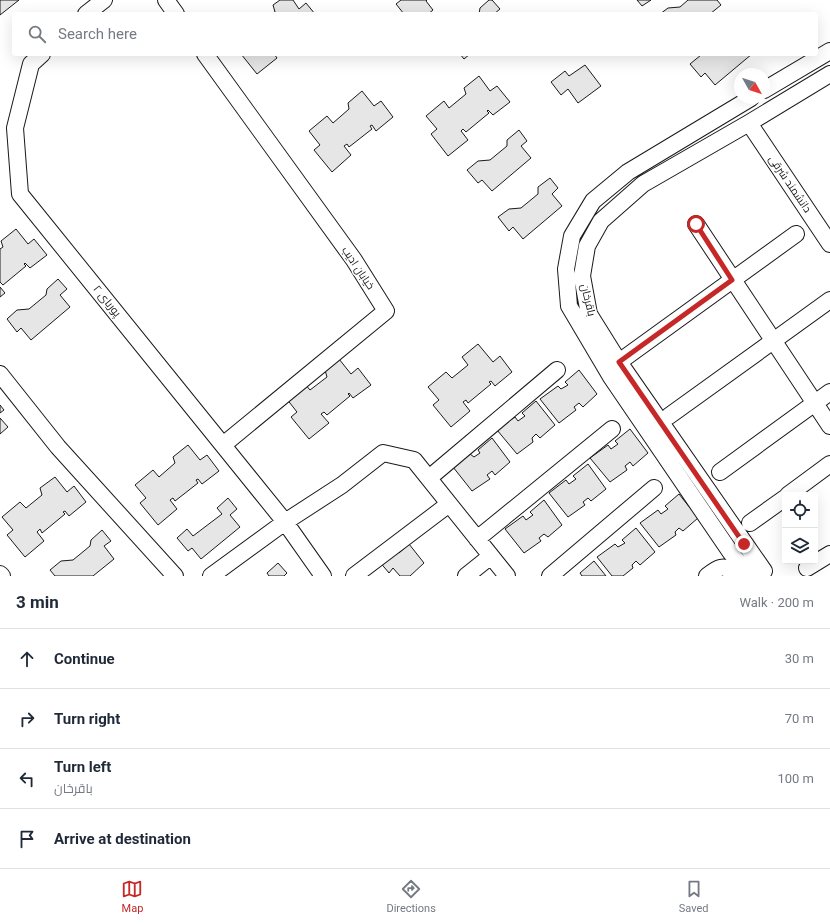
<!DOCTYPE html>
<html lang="en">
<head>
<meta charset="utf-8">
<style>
  :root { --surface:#fff; --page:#f6f6f7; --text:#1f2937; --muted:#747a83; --line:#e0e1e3; --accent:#c62828 }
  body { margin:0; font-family:Roboto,Cairo,sans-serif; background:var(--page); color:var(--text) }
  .controls { position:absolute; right:12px; bottom:12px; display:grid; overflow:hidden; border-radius:4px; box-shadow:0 4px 16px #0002 }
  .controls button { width:36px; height:36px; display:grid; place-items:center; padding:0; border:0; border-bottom:1px solid var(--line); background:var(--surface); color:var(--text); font:20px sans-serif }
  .compass { position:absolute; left:734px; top:68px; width:36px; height:36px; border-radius:50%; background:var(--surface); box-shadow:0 4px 16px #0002; rotate:129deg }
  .stop { position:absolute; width:12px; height:12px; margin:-9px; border:3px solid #c62828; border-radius:50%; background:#fff }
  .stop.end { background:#c62828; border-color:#fff; box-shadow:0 1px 4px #0008 }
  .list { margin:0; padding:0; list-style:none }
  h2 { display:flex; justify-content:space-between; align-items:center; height:52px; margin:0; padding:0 16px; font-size:17px }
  h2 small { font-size:13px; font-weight:400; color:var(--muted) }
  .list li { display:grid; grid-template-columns:26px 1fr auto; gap:12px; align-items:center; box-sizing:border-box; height:60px; padding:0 16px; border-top:1px solid var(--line) }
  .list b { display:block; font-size:15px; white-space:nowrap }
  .list p { margin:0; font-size:13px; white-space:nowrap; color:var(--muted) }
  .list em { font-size:13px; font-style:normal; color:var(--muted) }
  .icon { flex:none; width:22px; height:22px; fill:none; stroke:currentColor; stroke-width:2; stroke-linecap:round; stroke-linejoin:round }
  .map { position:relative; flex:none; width:830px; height:576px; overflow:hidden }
  .search { position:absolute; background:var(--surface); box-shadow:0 4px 16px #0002; left:12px; right:12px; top:12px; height:44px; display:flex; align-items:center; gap:10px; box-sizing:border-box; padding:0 14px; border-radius:4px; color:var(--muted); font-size:15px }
  .sheet { height:292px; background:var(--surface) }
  nav { display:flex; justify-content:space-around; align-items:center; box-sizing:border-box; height:56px; border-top:1px solid var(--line); background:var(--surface); font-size:11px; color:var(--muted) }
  nav a { display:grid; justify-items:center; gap:2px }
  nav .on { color:var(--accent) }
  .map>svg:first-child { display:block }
  .building { fill:#e6e6e6; stroke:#1a1a1a }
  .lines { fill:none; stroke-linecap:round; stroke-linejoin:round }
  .minor-casing { stroke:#1a1a1a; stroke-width:18 }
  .minor { stroke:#fff; stroke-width:16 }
  .route { stroke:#c62828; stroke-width:5 }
  .labels { text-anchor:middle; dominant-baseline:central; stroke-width:3; stroke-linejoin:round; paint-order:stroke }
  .street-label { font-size:11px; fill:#1a1a1a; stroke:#fff }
</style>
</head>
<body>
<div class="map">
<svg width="830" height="576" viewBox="0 0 830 576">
  <rect width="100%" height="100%" fill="#fff"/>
  <path class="building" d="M0,0H19L0,15Z
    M280,0H293L299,9L306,3L315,14H272L275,12L273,5Z
    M401,0H427L426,1L433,10L428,14H404L396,4Z
    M489,0H492L500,9L494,14H479L480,8Z
    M637,0H651L642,6Z
    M688,0H717L721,5L710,14H660L668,8L680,7Z
    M241,54H274L277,58L257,74Z
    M460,54H470L464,59Z
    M713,54H752L715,85L705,73L701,77L690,64L701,55Z
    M585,65L601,86L578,103L568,89L561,95L551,82L565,71L569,76Z
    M479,76L490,91L497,86L510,102L493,115L488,110L487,111L489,113L466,132L463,129L461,131L468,140L448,156L431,134L437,129L426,116L444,101L449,108L466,94L464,88Z
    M362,91L374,106L381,101L393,117L376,131L372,125L370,126L372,129L349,147L347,144L344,146L351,155L332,172L314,150L320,145L309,131L327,116L333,123L349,109L348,103Z
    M519,130L527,141L521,146L531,158L492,191L482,180L478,183L467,170L478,161L490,160L507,146V140Z
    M550,178L558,188L552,194L562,206L523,239L513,227L509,231L498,217L509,209L521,208L538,194V187Z
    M16,229L28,244L34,239L47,255L30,268L25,263L24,264L26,266L3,285L0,282V249L3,247L1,241Z
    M58,279L67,289L60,295L70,307L31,340L21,328L17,332L7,319L17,310L29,309L46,295L47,289Z
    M0,287L5,293L0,297Z
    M478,344L493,362L500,356L512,372L495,386L491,381L489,382L491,384L468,403L466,400L463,402L470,411L451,427L433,405L439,400L428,387L446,372L452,378L468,365L462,357Z
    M339,359L351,374L358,368L371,385L353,398L349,393L348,394L350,396L327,415L324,412L321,414L329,423L309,439L291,417L297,412L286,398L305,384L310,390L327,377L325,370Z
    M579,370L597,394L583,407L579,403L574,407L576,410L559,423L540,399L558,386L561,389L568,385L565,382Z
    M536,401L555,425L540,438L536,434L532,438L533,442L517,454L497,430L515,417L518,421L525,416L522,413Z
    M0,405L4,410L0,413Z
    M0,418L8,427L0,434Z
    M630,429L648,453L633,466L630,462L625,466L627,470L610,482L590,458L608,445L611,449L618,444L615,441Z
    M492,438L510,462L495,475L492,471L487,475L490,479L472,491L453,467L470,454L474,457L480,453L478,450Z
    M188,445L200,460L207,455L219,471L202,484L198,479L196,480L198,483L175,501L173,498L170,500L177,509L158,525L140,503L146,498L135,485L153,470L159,477L175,463L173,457Z
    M588,464L606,489L591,501L588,498L583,502L585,505L568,517L549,493L566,480L569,484L576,479L573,476Z
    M55,477L67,492L74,486L86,502L69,516L65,511L63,512L65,514L42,533L40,529L37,532L44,541L25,557L7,535L13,530L2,517L20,502L26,508L42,495L40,488Z
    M679,494L698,518L683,531L679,528L675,532L676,535L659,547L640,523L658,510L661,514L668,509L665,506Z
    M228,498L237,509L230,515L240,527L201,559L192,548L188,551L177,538L187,529L193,536L222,514L217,508Z
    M544,500L562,525L548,537L544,534L539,538L541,541L524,553L505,529L523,516L526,520L533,515L530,512Z
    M636,528L655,552L640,565L636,561L632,565L633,568L623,576H612L597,557L615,544L618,547L625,543L622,540Z
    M102,530L111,541L104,546L114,559L93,576H55L50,570L61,561L73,560L90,546L91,540Z
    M409,544L424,563L410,576H400L393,568L389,573L379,561L395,549L399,553Z
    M594,561L606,576H582L580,573Z
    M278,563L287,573L284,576H269L267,573Z"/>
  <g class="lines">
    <g class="minor-casing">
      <path id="minor" d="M166,0L176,14
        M86,14L104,0
        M42,54L31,64L15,128L20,194L285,522L323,576
        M205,54L354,260L386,311L223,445
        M764,90L830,51
        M749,123L830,244
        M696,224L830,426
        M619,362L796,234
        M0,374L58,447L175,576
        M669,416L830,300
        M720,472L830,392
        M429,478L557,370
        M788,495L830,464
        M750,523L785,498
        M477,539L612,429
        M807,568L830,554
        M0,574L2,576
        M211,576L285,522L342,485L383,453L414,460L507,576
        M354,576L449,504
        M466,576L491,556
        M550,576L654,488
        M707,576C716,569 726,561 733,576
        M750,576L731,553L611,377L569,306L566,269L572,236L593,201L628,172L751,98
        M757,576L764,571L619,362L589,314L582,276L587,246L601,221L643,184L749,123L830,74"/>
    </g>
    <use href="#minor" class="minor"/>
  </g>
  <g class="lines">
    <path class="route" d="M696,224L732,280L619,362L744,544"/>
  </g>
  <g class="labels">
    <g class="street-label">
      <text transform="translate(790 184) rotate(56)">دانشمند شرقی</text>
      <text transform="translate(358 268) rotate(56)">خیابان ادیب</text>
      <text transform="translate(588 300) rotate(76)">باقرخان</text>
      <text transform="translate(107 301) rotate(51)">پوریای ۲</text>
    </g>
  </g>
</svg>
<div class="controls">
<button><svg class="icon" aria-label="locate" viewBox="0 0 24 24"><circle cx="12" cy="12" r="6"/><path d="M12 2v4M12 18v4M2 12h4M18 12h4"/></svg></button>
<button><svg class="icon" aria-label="layers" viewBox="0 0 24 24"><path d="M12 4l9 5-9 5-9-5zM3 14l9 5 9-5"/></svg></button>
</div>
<svg class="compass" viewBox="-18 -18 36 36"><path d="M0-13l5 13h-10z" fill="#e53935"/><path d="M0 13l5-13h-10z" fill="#747a83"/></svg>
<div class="stop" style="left:696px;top:224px"></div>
<div class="stop end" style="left:744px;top:544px"></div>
<div class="search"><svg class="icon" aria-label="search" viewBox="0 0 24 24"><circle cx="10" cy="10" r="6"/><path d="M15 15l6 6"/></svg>Search here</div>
</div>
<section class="sheet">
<h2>3 min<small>Walk · 200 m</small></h2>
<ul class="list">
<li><svg class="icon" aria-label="ahead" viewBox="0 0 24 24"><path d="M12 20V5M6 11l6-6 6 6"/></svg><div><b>Continue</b></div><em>30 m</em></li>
<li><svg class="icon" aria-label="right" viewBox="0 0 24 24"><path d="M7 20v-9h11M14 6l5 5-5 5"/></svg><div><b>Turn right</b></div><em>70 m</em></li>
<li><svg class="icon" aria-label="left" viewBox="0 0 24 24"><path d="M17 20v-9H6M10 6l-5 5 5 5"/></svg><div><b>Turn left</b><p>باقرخان</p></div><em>100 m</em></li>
<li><svg class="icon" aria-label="arrive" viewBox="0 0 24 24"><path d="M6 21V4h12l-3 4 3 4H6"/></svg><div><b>Arrive at destination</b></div></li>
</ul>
</section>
<nav>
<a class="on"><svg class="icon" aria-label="map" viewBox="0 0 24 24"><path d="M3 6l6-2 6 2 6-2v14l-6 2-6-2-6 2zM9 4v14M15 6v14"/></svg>Map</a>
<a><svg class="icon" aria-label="directions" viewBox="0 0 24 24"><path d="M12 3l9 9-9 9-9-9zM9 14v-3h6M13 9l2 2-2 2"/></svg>Directions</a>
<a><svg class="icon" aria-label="saved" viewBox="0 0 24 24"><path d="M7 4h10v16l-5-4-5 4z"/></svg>Saved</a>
</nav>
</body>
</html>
